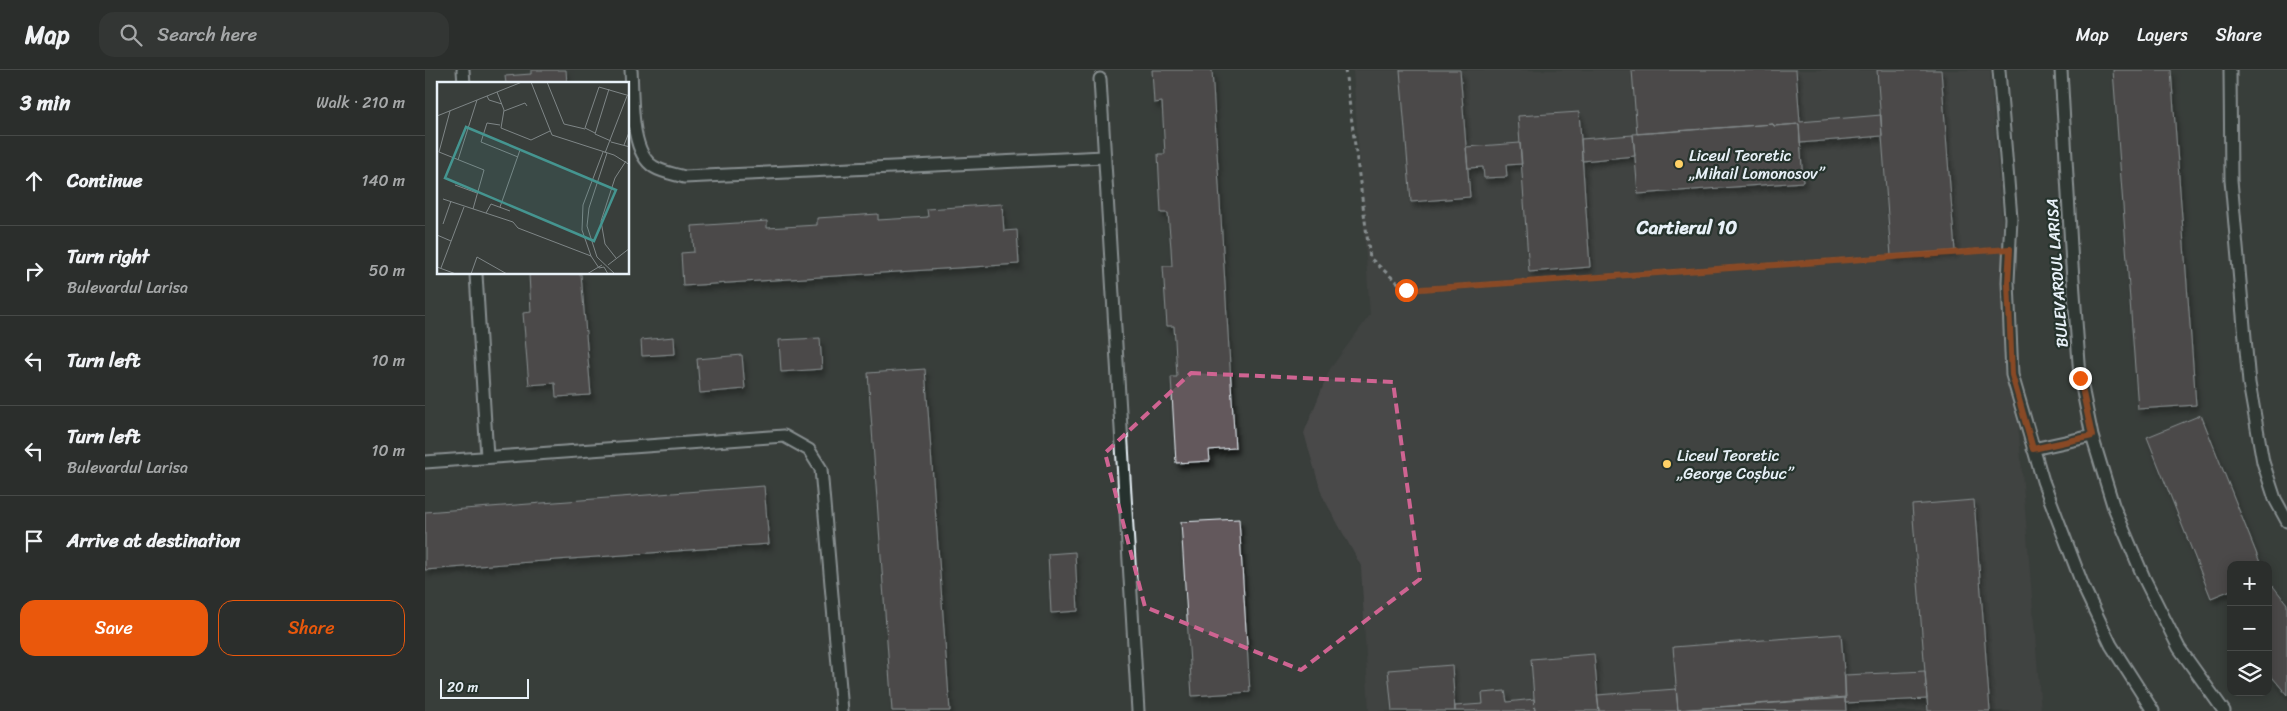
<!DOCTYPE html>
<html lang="en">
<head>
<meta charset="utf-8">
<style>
  :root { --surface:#2b2e2c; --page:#333634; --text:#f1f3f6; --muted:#a6a8a9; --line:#474a48; --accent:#ea580c }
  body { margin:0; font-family:Sriracha,sans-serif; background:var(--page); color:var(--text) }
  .controls { position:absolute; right:15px; bottom:15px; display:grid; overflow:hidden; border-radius:10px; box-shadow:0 2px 12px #0003 }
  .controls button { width:45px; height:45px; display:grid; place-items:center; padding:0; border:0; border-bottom:1px solid var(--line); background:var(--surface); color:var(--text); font:25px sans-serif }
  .scale { position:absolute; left:15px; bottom:12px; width:89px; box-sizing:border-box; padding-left:5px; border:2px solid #e8f1f8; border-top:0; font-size:14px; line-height:18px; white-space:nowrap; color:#e8f1f8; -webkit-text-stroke:4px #26332d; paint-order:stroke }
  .stop { position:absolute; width:15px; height:15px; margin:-11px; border:4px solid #ea580c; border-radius:50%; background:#fff }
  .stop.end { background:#ea580c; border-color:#fff; box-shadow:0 1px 5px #0008 }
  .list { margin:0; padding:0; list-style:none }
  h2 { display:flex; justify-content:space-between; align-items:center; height:65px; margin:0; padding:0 20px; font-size:21px }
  h2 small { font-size:16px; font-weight:400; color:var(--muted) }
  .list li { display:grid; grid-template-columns:32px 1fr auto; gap:15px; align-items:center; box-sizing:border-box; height:90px; padding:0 20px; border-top:1px solid var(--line) }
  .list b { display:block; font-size:19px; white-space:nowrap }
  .list p { margin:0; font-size:16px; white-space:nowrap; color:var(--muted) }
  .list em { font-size:16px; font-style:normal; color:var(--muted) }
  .actions { display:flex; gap:10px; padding:15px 20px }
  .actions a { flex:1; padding:11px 0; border:1px solid var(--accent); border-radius:15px; text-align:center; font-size:18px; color:var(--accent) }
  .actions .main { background:var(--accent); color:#fff }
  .icon { flex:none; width:28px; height:28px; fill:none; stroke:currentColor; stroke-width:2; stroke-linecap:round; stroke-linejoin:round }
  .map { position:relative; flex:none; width:1862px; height:641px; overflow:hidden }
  header { display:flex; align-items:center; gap:30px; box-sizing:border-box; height:70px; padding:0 25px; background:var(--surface); border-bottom:1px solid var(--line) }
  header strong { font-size:24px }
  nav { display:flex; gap:28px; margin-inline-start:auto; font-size:18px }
  .search { width:350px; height:45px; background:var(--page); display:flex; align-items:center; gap:12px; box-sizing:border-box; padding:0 18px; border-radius:15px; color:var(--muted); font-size:19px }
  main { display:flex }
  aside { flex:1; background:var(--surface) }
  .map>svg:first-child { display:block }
  .built { fill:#494949 }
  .building { fill:#64595c; stroke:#e8f1f8; filter:url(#shadow) }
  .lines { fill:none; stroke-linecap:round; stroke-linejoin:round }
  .lane-casing { stroke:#e8f1f8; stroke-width:15 }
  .path { stroke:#e8f1f8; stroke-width:3; stroke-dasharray:4 4; stroke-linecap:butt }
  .lane { stroke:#26332d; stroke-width:11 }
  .route { stroke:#ea580c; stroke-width:6 }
  .marked { fill:none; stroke:#cf6492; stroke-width:4; stroke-dasharray:10 6; stroke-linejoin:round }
  .poi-dot { fill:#ffd166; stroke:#26332d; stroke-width:2 }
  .labels { text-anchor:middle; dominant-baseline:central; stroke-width:4.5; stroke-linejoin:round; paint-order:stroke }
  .poi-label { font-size:16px; fill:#e8f1f8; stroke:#26332d; text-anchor:start }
  .street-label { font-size:16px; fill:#e8f1f8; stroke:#26332d }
  .quarter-label { font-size:19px; font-weight:bold; fill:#e8f1f8; stroke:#26332d }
  .inset-road { fill:none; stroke:#7f8687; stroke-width:1 }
  .view { fill:#459590; fill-opacity:0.15; stroke:#459590; stroke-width:2.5 }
  .inset-edge { fill:none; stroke:#e8f1f8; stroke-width:2.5 }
</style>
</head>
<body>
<header>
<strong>Map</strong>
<div class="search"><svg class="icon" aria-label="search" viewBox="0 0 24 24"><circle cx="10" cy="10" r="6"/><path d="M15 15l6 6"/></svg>Search here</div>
<nav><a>Map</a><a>Layers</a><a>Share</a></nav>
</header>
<main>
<aside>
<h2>3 min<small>Walk · 210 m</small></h2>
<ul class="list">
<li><svg class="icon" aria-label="ahead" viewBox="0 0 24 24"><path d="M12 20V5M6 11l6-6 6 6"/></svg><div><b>Continue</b></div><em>140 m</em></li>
<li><svg class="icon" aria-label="right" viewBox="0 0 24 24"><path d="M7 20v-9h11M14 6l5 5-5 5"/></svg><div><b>Turn right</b><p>Bulevardul Larisa</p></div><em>50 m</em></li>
<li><svg class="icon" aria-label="left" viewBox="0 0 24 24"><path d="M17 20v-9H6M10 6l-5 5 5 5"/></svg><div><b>Turn left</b></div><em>10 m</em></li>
<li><svg class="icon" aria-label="left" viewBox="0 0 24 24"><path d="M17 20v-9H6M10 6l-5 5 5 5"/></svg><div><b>Turn left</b><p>Bulevardul Larisa</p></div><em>10 m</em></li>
<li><svg class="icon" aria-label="arrive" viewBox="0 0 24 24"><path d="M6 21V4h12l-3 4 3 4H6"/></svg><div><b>Arrive at destination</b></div></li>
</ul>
<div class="actions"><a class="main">Save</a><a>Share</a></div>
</aside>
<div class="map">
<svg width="1862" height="641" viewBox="0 0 1862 641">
  <defs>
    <filter id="shadow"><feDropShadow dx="3" dy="5.5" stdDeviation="2.5" flood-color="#0009"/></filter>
  </defs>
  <rect width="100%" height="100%" fill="#393e3b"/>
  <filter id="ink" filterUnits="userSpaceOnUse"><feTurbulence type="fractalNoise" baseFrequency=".02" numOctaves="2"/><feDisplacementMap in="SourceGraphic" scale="10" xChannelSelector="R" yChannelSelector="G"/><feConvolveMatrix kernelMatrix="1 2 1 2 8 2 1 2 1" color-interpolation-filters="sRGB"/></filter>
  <g filter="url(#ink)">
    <path class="built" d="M928,0H1565L1616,641H944L936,496L897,425L879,363L905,299L945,245Z"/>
    <path class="building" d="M106,0H141L142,14H81L80,6L106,4Z
      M727,0H787L810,378L784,380L785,391L751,393L746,307H752L750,270L749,256H742L738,196H747L746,178L743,143H736L733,84H740L737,32L729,33Z
      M975,0H1035L1045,127L986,132Z
      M1207,0H1371L1375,52L1456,45L1457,66L1375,73L1374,54L1349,56L1348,54L1212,64Z
      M1452,0H1516L1530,181L1466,186Z
      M1688,0H1746L1771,335L1713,339Z
      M1154,42L1165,197L1104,202L1093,46Z
      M1348,54L1349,56L1374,54L1378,112L1213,124L1208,64Z
      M1208,65L1210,86L1157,91L1156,69Z
      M1095,73L1097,94L1081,95L1082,107L1059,108L1058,97L1043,98L1041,77Z
      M577,134L579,161L592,160L594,194L258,216L256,183L269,182L267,156L342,151V158L392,155V148L453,144V150L503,147L502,139Z
      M104,204H156L166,325L131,327L130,313L104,315L98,243L106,242Z
      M249,267L250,284L217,286L216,270Z
      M395,268L397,299L356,302L354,270Z
      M317,285L320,319L275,323L272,289Z
      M500,299L525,641H467L443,303Z
      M1776,345L1836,495H1806V520L1786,528L1722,367Z
      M339,416L344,474L0,500V442Z
      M1549,430L1565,641H1503L1487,435Z
      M814,449L825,622L767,626L756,452Z
      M650,482L653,541L626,543L623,484Z
      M1848,516L1862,534V625L1843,602V520Z
      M1416,564L1421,627L1253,640L1248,577Z
      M1169,584L1174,641H1110L1106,589Z
      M1027,595L1030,641H967L963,600Z
      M1500,601L1502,629L1420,633V605Z
      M1251,619L1253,641H1174L1172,625Z
      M1080,621L1082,632L1109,629L1110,641H1030V636L1058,634L1057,623Z
      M1420,628L1421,641L1253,640Z"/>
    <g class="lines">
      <g class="lane-casing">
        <path id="lane" d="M38,0L39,14
          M206,0C208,25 204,82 229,97C237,102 249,104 259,107L679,87
          M1574,0L1586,148L1583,212L1587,305L1618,411L1658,516L1686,575L1728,641
          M1636,0L1647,195L1655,307L1667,366L1688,435L1719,508L1754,578L1799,641
          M1805,0L1806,110L1824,313L1838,392L1850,429L1862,451
          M675,9L713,641
          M51,204L62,387
          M1608,379L1667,366
          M0,392L359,366L384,380L396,399L417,641"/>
      </g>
      <path class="path" d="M920,0L945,188L981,220L1564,180"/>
      <use href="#lane" class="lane"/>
    </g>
  </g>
  <g class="lines" filter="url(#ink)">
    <path class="route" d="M981,220L1585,179L1583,212L1587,305L1608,379L1667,366L1655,308"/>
  </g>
  <path d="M0 0H1862V641H0ZM766,303L968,312L995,509L876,600L720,537L680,383Z" fill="#393e3b" fill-opacity=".55" fill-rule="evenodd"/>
  <path class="marked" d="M766,303L968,312L995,509L876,600L720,537L680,383Z"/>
  <g class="poi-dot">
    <circle cx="1254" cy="94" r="5"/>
    <circle cx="1242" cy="394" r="5"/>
  </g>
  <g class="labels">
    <g class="poi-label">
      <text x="1264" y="85">Liceul Teoretic<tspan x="1264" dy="18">„Mihail Lomonosov”</tspan></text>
      <text x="1252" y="385">Liceul Teoretic<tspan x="1252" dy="18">„George Coșbuc”</tspan></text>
    </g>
    <g class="street-label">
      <text transform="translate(1632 203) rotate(-94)">BULEVARDUL LARISA</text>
    </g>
    <g class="quarter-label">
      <text x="1262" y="157">Cartierul 10</text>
    </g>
  </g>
  <g transform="translate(12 12)">
    <rect width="192" height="192" fill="#393e3b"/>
    <path class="inset-road" d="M94,0L115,53L177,73L193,83M110,0L127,42L148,47M172,7L158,52L174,59M60,10L67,28L64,46L94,58L113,49M50,14L52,18L65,22M13,29L2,70L47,88L36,127M67,29L88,21L90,24M0,34L85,0M63,43L50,41L44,60L81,75M158,51L148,46L162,5L193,14M174,60L193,65M187,63L193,48M166,70L146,123L145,148L154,174L162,186L167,185L171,192M168,71L190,14M170,71L152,126L150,144L160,175L178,192M21,78L40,18M18,103L40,111M6,117L76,140L81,146L154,174M63,125L83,68M49,131L54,122L73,129M6,142L14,119M0,153L14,159M179,176L168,162L164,139L178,96L189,79M171,183L193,166M0,185L19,192M4,186L27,125M34,192L40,175L70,192M150,192L165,183"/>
    <path class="view" d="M29,45L179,108L157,159L8,96Z"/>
    <rect width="192" height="192" class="inset-edge"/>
  </g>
</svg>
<div class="controls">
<button>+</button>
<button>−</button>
<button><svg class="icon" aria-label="layers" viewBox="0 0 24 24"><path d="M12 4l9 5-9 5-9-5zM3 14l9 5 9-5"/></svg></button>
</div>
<div class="scale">20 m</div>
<div class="stop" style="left:981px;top:220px"></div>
<div class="stop end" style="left:1655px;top:308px"></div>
</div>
</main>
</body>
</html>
